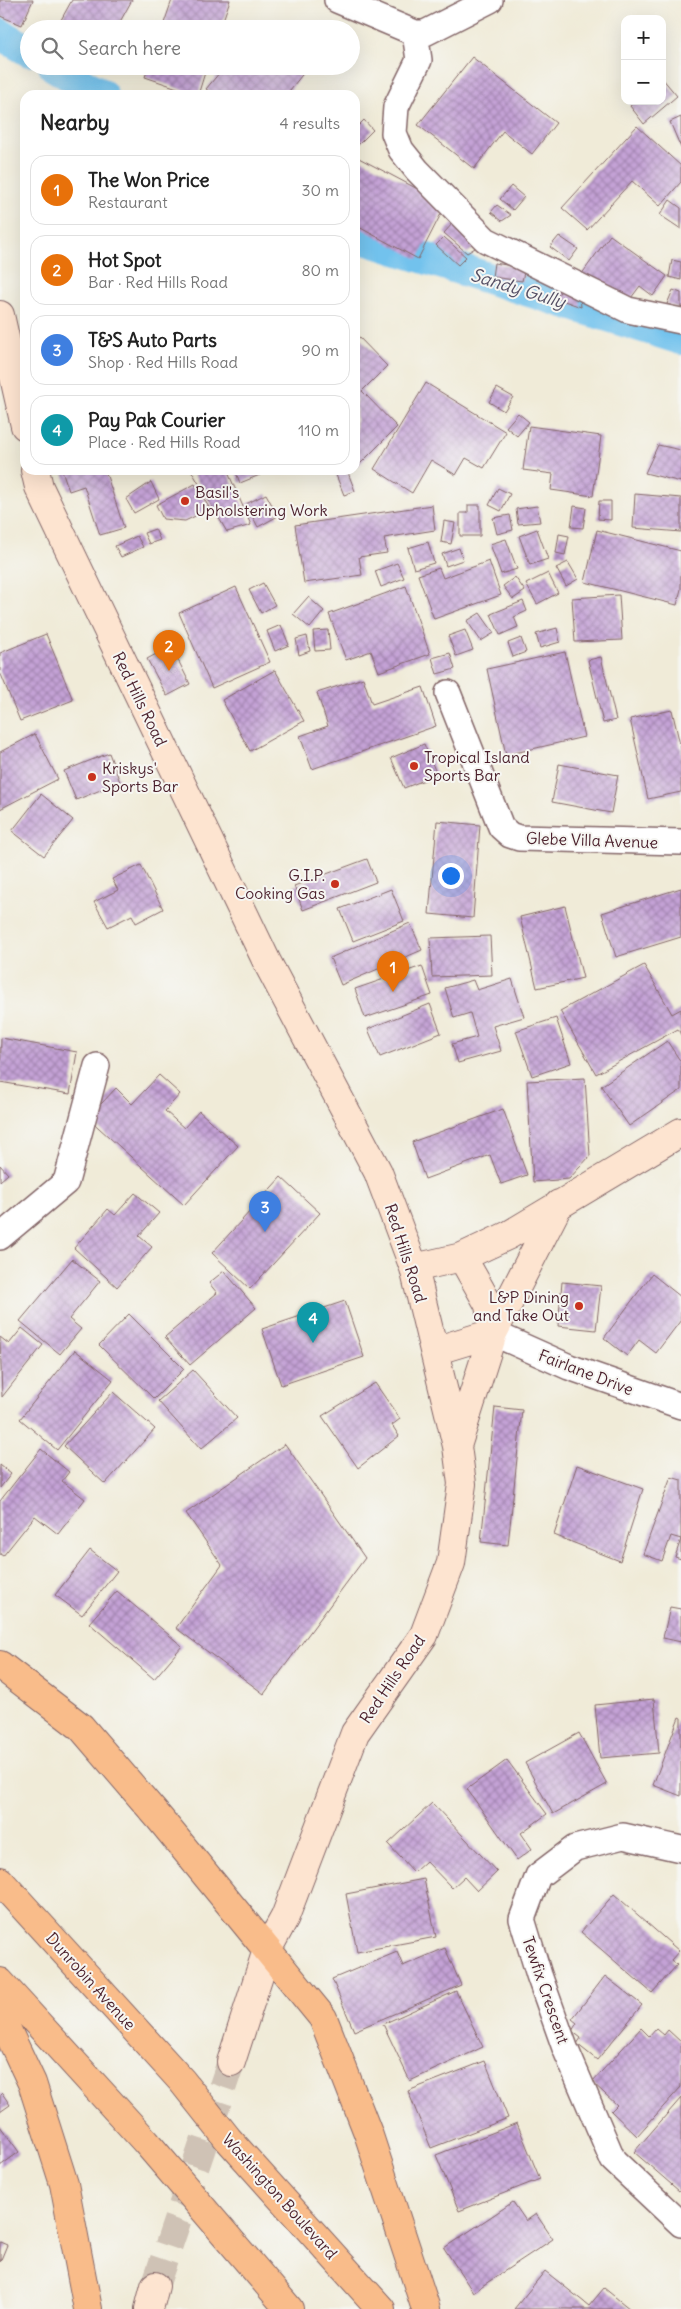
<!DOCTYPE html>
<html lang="en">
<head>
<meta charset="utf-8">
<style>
  :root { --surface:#fff; --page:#f2f2f2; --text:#222; --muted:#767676; --line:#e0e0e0; --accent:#0f766e }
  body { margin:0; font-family:Delius,sans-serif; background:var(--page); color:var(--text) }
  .controls { position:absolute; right:15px; top:15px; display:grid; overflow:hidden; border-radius:10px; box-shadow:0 5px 20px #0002 }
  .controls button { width:45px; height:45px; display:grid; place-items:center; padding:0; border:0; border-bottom:1px solid var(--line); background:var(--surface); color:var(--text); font:25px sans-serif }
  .you { position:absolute; left:450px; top:875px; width:18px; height:18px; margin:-12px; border:4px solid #fff; border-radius:50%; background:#1a73e8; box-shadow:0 0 0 8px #1a73e833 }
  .badge { display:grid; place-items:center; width:32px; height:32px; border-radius:50%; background:var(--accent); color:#fff; font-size:16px; font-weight:700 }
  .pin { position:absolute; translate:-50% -41px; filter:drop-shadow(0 1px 2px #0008) }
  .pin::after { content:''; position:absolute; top:26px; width:18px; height:15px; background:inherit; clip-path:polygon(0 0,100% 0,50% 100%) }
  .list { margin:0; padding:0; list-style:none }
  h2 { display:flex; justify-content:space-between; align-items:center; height:65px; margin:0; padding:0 20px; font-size:21px }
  h2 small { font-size:16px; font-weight:400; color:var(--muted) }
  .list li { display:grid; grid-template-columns:32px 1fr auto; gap:15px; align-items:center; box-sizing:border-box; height:70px; margin:0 10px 10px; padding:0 10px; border:1px solid var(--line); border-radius:15px }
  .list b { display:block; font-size:19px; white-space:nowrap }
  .list p { margin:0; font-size:16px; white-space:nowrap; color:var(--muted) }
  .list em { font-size:16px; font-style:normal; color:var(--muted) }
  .icon { flex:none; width:28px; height:28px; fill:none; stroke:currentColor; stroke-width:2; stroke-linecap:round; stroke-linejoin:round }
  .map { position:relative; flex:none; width:681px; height:2309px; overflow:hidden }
  .search { position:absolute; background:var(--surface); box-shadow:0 5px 20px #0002; left:20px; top:20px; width:340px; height:55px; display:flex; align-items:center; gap:12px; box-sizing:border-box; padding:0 18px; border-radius:28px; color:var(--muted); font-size:19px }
  .panel { position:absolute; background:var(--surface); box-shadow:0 5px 20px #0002; left:20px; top:90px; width:340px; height:385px; border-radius:15px }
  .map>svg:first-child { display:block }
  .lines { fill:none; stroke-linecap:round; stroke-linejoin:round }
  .canal { stroke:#72c2ed; stroke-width:32 }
  .building { fill:url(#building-cross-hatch) }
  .secondary-tunnel { stroke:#cfc2b5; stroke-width:28; stroke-dasharray:28 14; stroke-linecap:butt }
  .street-casing { stroke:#846668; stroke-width:28 }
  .secondary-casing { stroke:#846668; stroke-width:30 }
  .highway-casing { stroke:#846668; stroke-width:30 }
  .street { stroke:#fff; stroke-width:25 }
  .secondary { stroke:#fde4d0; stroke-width:28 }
  .highway { stroke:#f9bc8a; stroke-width:28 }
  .poi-dot { fill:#c8321e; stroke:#f6f6f2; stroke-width:2 }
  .labels { text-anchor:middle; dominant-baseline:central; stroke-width:4; stroke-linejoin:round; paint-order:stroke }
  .poi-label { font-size:16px; fill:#4a1f2b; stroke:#f6f6f2; text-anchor:start }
  .street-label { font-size:16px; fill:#4a1f2b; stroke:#f6f6f2 }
  .water-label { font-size:18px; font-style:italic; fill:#565065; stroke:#f6f6f2 }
</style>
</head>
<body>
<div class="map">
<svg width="681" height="2309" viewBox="0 0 681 2309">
  <defs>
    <pattern id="building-cross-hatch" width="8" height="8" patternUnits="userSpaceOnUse" patternTransform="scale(1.25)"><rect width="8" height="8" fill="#c4a2d6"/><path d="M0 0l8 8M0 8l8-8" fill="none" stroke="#a183ae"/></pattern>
  </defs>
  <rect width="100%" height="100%" fill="#f6f6f2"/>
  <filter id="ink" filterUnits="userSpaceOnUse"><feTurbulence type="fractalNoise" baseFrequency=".02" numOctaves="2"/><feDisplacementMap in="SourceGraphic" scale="10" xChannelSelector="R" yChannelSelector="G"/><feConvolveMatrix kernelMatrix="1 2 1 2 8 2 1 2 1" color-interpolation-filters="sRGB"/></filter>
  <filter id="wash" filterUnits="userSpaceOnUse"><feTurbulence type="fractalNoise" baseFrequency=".0096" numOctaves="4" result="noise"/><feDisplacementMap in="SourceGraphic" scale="20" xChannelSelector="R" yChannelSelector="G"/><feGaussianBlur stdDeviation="1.12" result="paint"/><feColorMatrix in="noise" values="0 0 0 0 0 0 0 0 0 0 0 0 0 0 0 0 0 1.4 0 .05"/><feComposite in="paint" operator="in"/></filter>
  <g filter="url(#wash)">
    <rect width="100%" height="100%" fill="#f0ebd8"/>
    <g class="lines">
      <path class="canal" d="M0,34L29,51
        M54,66L102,95
        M355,236L681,339"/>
    </g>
    <g id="blocks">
      <path class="building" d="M0,0H33L22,25L0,16Z
        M72,0H132L116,29H56Z
        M172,0H230L220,29H162Z
        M472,57L556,123L532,154L503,131L474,169L418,125Z
        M149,66H207L198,95L145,77Z
        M225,66H309L286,95H214L206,89Z
        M662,78L677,96L644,124L630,106L636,101H662Z
        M681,117V148L670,122Z
        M364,120L373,130L358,145L355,143V129Z
        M637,126L681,166V182L660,206L632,181L587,230L562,208Z
        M355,156L446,204L418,259L355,225Z
        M511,186L524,197L513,210L500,199Z
        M670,200L681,208V229L660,215Z
        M497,205L511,215L502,221L491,212Z
        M453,223L480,245L467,253L444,233Z
        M610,235L667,276L653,296L640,286L625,306L581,275Z
        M559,236L578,249L569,261L550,247Z
        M444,237L466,257L458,265L436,245Z
        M672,260L681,262V280L669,277Z
        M494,263L525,268L522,281L492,277Z
        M563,287L580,297L581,307L556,298Z
        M673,290L681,293V309L667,304Z
        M355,333L387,366L362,391L397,427L357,467Z
        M426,383L506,432L484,468L466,458L456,475L431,460L412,493L374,469Z
        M497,388L513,397L504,411L489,402Z
        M518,413L529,422L517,436L506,427Z
        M529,426L601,436L593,496L551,490L553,474L523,470Z
        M658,445L681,450V482L645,473Z
        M62,470H105L124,528L100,535L84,486L69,491Z
        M191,470H227L251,525L227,532Z
        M235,470H272L240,483Z
        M334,470H347L355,491L344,495Z
        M151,482L159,499L134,513L126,499Z
        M195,484L210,509L185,521L163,519L156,505Z
        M498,488L510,494L501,511L489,505Z
        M266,494L278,516L258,527L246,504Z
        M635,494L681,498V532L633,528Z
        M599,501H611V520L598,519Z
        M432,505L435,530L384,538L387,553L359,557L362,575L304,583L295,525Z
        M468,505H480V536H460V513H468Z
        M537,506L540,522L518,524L516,509Z
        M574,506L586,508L583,528L571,527Z
        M510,515L513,530L497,534L493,518Z
        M444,521L455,523L451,544L441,542Z
        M155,529L160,540L149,544L144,533Z
        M537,529L548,559L530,565L519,536Z
        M597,530L681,551V589L677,605L585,582Z
        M559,534L569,536L565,555L556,553Z
        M137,536L143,547L121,557L115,546Z
        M506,539L517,569L501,574L490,544Z
        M428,542L434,563L414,569L408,548Z
        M459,548L463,560L446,566L442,554Z
        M489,561L501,595L434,619L418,575L439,568L443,578Z
        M568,562L578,579L566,586L556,568Z
        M397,563L404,578L381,587L375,571Z
        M548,573L558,593L537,604L526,584Z
        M515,577L525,591L513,599L503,586Z
        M263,583L275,605L261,613L249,590Z
        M406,586L430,654L379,672L371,651L346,660L329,614Z
        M236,587L270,662L212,688L179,613Z
        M619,595L622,640L575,642L572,598Z
        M308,597L324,611L310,628L293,614Z
        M523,601L527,611L514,617L518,627L500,635L491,614Z
        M480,613L494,633L481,641L467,621Z
        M281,625L289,645L275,651L267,631Z
        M557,628L560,642L540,648L536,634Z
        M328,630L330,650L315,651L313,631Z
        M465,630L473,650L456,656L448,636Z
        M46,634L73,700L20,721L0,672V653Z
        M307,636L310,651L299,655L296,639Z
        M521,638L526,652L513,657L508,643Z
        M171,646L190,684L167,696L147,659Z
        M565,652L584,737L506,755L487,669Z
        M450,653L455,669L437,674L432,658Z
        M601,657L616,720L603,723L588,660Z
        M275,670L304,721L250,751L222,700Z
        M363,678L372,704L423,687L436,726L312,769L300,736L328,726L317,693Z
        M672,710L681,749V792L648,799L630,719Z
        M35,734L58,779L0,809V752Z
        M424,744L437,775L404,788L391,758Z
        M109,753L120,782L76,800L64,771Z
        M559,764L618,775L611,813L552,802Z
        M41,794L73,820L44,856L12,831Z
        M437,821L480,825L473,918L429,914Z
        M367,859L376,882L303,910L294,886Z
        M141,865L163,909L136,923L132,915L108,927L94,902L118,890L112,879Z
        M681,888V937L616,957L602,913Z
        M391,889L404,921L353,941L340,909Z
        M565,906L583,978L537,988L520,917Z
        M410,923L422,950L341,985L330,958Z
        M490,936L492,975L432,977L430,938Z
        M644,965L672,1014L681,1009V1035L678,1029L596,1074L560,1011Z
        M422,966L432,995L365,1018L355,989Z
        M512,979L524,1017L493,1026L501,1051L458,1063L452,1044L477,1037L470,1013L454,1018L445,988L473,980L477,990Z
        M430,1004L441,1033L380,1057L368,1029Z
        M556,1018L571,1063L532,1076L516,1031Z
        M1,1038L77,1052L70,1094L0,1082Z
        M667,1041L681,1062V1090L629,1126L601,1086Z
        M159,1075L180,1094L165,1111L184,1128L199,1111L238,1146L184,1205L88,1118L116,1088L132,1104Z
        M585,1078L590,1156L569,1179L533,1182L527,1081Z
        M503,1109L527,1175L501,1184L490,1155L425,1179L412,1142Z
        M0,1165L8,1174L0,1181Z
        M281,1177L320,1213L250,1289L212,1253Z
        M135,1193L159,1213L139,1236L152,1247L117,1287L74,1248L108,1209L115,1215Z
        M72,1259L100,1281L69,1319L81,1329L60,1354L20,1321Z
        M224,1271L256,1308L190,1365L165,1337L217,1293L209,1283Z
        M652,1274L681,1297V1320L656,1353L639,1340L627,1356L604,1338Z
        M562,1282L601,1286L596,1330L558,1326Z
        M345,1301L364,1357L281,1385L262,1329Z
        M129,1314L184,1369L154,1399L99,1345Z
        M22,1328L43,1345L2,1397L0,1337L9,1344Z
        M75,1350L113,1380L57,1450L20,1419Z
        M193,1370L237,1418L201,1449L158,1401Z
        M375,1383L400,1419L392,1425L399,1436L358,1468L322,1416Z
        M113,1392L155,1429L105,1484L64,1446Z
        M495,1407L522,1410L508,1545L481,1542Z
        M285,1444L365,1558L264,1694L176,1628L222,1565L186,1513Z
        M41,1449L69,1472L62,1481L85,1499L58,1534L35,1516L3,1556L0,1554V1501Z
        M0,1465L11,1474L0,1488Z
        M577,1465L643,1489L620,1561L554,1535Z
        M671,1477L681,1480V1559L675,1557L681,1539L671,1536L662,1561L643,1554Z
        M90,1550L117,1571L82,1615L55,1595Z
        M117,1591L182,1646L154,1679L89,1623Z
        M670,1607L681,1609V1642L663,1638Z
        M654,1699L659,1753L600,1758L595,1705Z
        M679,1717L681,1718V1796L653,1785Z
        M579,1733L607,1784L553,1814L525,1763Z
        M507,1760L547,1814L521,1833L532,1849L517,1860L467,1789Z
        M432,1803L497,1872L477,1891L464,1877L452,1888L426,1861L414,1872L388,1844Z
        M424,1879L436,1937L357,1952L346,1894Z
        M614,1894L679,1951L671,1960L677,1965L652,1993L581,1932Z
        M445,1948L461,1985L354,2031L332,1979L397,1952L403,1966Z
        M605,1976L642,2005L597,2060L577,2044L581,2038L572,2031L577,2023L572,2019Z
        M456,1991L483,2047L410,2081L383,2024Z
        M641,2028L649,2036L656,2028L664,2035L668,2030L681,2042V2087L637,2136L611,2111L617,2105L592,2082Z
        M485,2061L508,2118L431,2148L408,2091Z
        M2,2093L10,2105L0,2112V2095Z
        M681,2098V2189L679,2191L634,2152Z
        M517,2123L540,2179L459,2211L436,2155Z
        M0,2126L19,2152L0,2166Z
        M513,2202L526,2221L536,2214L553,2239L473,2292L444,2248Z
        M0,2242L7,2245L0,2262Z
        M545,2271L589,2306L604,2288L630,2309H514Z"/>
    </g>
  </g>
  <g filter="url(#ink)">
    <use href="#blocks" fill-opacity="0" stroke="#846668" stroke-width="1"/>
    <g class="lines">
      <path class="secondary-tunnel" d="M155,2286L231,2062"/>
      <g class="street-casing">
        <path id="street" d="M337,0L415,33H425L490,0
          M415,33L419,60L396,107L394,133L401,150L417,170L486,240L628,310L681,321
          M448,693L501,827L510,835L519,838L681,842
          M0,1237L66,1182L97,1066
          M493,1333L569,1367L681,1406
          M681,1849L623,1836L575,1848L538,1876L522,1919L539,1975L565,2048L613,2160L681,2224"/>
      </g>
      <g class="secondary-casing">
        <path id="secondary" d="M0,315L25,426
          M35,470L39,487L267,962L378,1172L414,1268L457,1446L462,1484L451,1563L424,1635L355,1733L285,1917L267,1950L231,2062
          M414,1268L462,1257L509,1235L681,1132
          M434,1351L493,1333L489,1305L462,1257
          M457,1446L493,1333L559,1204
          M149,2309L155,2286"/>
      </g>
      <g class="highway-casing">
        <path id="highway" d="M0,1665L81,1727L160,1819L323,2018L368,2133L426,2309
          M0,1881L182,2081L228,2139L381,2309
          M0,1982L146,2142L289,2309
          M0,2015L32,2083L64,2184L88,2309"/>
      </g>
      <use href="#street" class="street"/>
      <use href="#secondary" class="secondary"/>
      <use href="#highway" class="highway"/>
    </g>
  </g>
  <g class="poi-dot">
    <circle cx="185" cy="501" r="5"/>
    <circle cx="414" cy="766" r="5"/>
    <circle cx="92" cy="777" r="5"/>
    <circle cx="335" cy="884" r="5"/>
    <circle cx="579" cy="1306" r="5"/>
  </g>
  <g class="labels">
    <g class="poi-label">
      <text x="195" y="492">Basil's<tspan x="195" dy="18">Upholstering Work</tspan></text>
      <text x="424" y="757">Tropical Island<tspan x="424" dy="18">Sports Bar</tspan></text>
      <text x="102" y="768">Kriskys'<tspan x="102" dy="18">Sports Bar</tspan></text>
      <text x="325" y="875" text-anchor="end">G.I.P.<tspan x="325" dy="18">Cooking Gas</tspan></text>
      <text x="569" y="1297" text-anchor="end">L&amp;P Dining<tspan x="569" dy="18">and Take Out</tspan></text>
    </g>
    <g class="street-label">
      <text transform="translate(140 699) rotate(64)">Red Hills Road</text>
      <text transform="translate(592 840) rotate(2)">Glebe Villa Avenue</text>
      <text transform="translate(406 1253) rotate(72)">Red Hills Road</text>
      <text transform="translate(586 1372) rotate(21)">Fairlane Drive</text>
      <text transform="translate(392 1679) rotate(-56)">Red Hills Road</text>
      <text transform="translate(91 1981) rotate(48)">Dunrobin Avenue</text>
      <text transform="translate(546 1990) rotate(71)">Tewfix Crescent</text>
      <text transform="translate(280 2196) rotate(48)">Washington Boulevard</text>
    </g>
    <g class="water-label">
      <text transform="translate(518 288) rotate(17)">Sandy Gully</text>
    </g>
  </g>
</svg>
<div class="controls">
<button>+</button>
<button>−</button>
</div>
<div class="you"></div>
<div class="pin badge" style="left:393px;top:992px;background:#e8710a">1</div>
<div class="pin badge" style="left:169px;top:671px;background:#e8710a">2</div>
<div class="pin badge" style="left:265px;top:1232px;background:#3f7fe0">3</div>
<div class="pin badge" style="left:313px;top:1343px;background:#0f9aa8">4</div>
<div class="search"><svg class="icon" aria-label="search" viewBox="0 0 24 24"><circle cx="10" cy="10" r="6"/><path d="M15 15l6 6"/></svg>Search here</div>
<section class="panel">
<h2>Nearby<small>4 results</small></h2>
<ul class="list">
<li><span class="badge" style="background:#e8710a">1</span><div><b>The Won Price</b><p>Restaurant</p></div><em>30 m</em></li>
<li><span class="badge" style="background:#e8710a">2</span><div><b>Hot Spot</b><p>Bar · Red Hills Road</p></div><em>80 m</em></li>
<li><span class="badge" style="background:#3f7fe0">3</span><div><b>T&amp;S Auto Parts</b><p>Shop · Red Hills Road</p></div><em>90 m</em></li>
<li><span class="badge" style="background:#0f9aa8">4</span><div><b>Pay Pak Courier</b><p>Place · Red Hills Road</p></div><em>110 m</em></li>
</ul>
</section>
</div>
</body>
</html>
